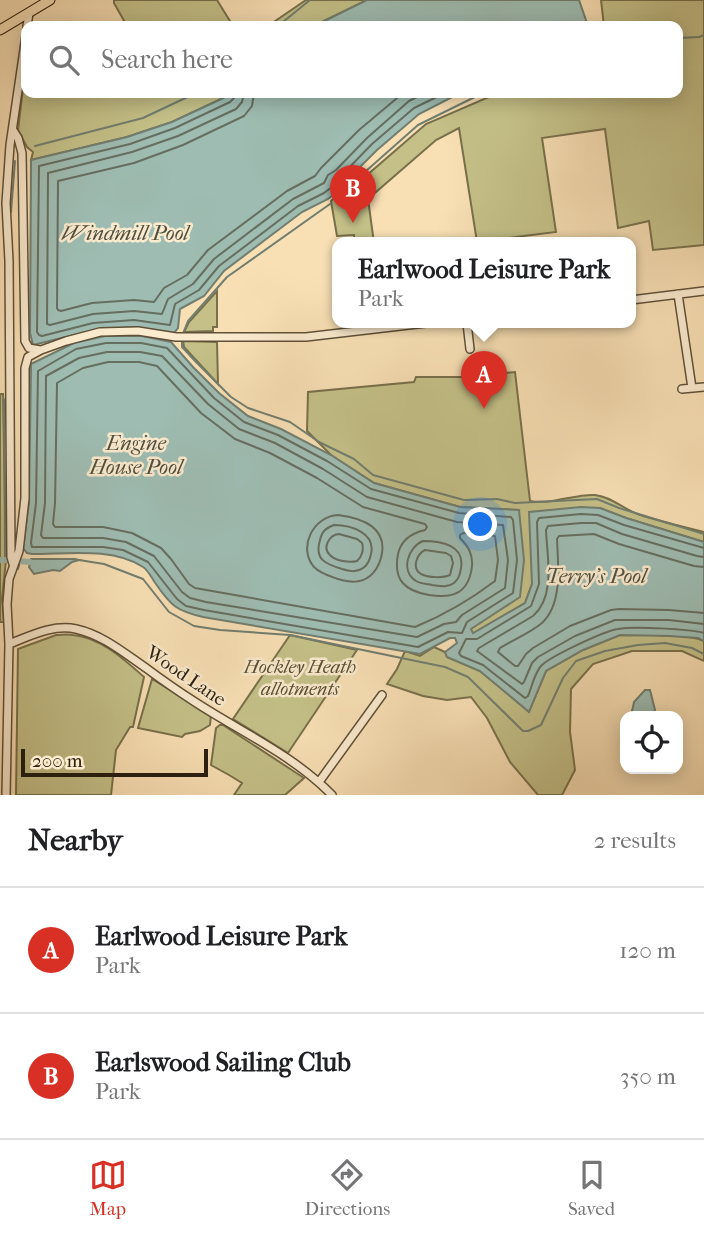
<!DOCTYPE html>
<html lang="en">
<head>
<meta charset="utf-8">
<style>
  :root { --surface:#fff; --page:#f2f2f2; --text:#202124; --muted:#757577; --line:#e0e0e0; --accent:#d93025 }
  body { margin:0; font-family:"IM FELL French Canon",serif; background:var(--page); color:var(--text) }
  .controls { position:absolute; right:21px; bottom:21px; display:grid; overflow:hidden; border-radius:14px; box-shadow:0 4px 18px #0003 }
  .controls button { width:63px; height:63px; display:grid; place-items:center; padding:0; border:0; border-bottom:2px solid var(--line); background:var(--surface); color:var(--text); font:35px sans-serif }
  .scale { position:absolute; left:21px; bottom:18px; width:187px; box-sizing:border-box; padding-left:7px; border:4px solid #2d200e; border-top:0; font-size:19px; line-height:24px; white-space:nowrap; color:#2d200e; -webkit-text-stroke:5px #faeace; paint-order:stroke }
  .you { position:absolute; left:481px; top:525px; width:24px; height:24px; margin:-18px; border:5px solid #fff; border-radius:50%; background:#1a73e8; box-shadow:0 0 0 10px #1a73e833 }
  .badge { display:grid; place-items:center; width:46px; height:46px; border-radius:50%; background:var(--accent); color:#fff; font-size:23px; font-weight:700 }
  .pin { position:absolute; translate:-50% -58px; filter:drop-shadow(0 2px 4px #0008) }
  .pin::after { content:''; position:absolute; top:37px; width:24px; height:21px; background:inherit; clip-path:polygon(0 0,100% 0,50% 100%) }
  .popup { position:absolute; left:332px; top:237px; width:304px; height:91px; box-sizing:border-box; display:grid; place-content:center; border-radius:14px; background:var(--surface); filter:drop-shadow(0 2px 5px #0005); font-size:23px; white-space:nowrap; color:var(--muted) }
  .popup b { font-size:26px; color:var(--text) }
  .popup::after { content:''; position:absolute; left:50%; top:100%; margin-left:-14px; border:14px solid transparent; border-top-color:var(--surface) }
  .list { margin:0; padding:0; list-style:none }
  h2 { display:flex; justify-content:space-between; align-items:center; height:91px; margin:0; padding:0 28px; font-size:30px }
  h2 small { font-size:23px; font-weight:400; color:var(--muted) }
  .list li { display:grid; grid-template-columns:46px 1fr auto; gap:21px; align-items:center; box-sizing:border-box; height:126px; padding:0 28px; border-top:2px solid var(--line) }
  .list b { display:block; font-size:26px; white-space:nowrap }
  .list p { margin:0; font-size:23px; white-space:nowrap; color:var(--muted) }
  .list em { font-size:23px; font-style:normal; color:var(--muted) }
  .icon { flex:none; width:38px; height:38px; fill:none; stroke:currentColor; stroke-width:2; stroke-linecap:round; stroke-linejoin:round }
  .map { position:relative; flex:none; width:704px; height:795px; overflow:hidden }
  .search { position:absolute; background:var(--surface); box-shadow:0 4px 18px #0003; left:21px; right:21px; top:21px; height:77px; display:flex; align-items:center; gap:18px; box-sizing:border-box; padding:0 24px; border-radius:14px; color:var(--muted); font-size:26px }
  .sheet { height:343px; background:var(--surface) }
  nav { display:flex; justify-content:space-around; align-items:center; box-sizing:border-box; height:98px; border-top:2px solid var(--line); background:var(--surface); font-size:19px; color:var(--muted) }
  nav a { display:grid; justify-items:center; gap:4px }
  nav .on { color:var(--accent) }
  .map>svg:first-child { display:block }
  .green { fill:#c4c088; stroke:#78704b; stroke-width:2 }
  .water { fill:#9ebcb2; stroke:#717e70; stroke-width:2 }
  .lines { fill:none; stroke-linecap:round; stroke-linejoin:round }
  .shore { stroke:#666e60; stroke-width:2 }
  .stream { stroke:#717e70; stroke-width:2 }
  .canal { stroke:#9ebcb2; stroke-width:6 }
  .minor-casing { stroke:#605038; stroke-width:10 }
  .major-casing { stroke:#2d200e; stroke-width:11 }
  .minor { stroke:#faeace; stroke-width:7 }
  .major { stroke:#f8dfb4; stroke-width:9 }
  .labels { text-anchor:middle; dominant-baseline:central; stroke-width:5; stroke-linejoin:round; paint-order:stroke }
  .park-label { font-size:19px; font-style:italic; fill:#5a5033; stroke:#faeace }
  .street-label { font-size:19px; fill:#2d200e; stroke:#faeace }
  .water-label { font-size:21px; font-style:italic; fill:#4f4f3f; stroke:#faeace }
</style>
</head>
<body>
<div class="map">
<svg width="704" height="795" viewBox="0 0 704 795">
  <rect width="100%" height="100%" fill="#f8dfb4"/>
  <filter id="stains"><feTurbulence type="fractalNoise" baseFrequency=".00286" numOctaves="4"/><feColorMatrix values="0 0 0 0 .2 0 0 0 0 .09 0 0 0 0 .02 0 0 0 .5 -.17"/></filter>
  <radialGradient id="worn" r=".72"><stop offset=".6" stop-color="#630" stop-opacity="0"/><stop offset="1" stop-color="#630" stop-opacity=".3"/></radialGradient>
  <path class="green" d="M114,0H217L233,26H127L114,3Z
    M306,0H367L314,26H268Z
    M601,0H704V245L653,250L649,221L618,228L605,129L542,138L556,232L477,242L459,128L436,140L368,199L374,243H355L354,235L337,236L331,201L361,173L367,175L426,124L498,93H678V26H604Z
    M26,63V93H234L172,122L127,137L31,160L33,152L27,147L18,130Z
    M217,291V327H213V331L184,332L189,322Z
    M183,341L217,342L218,384L184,347Z
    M515,372L530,501C552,505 574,494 595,495C611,497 621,507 635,513C656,521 682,526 704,532V542L626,518L600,508L532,584L525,603L473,634L470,629L519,510L460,507L374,483L331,455L307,431L308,392L414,382L416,377H462Z
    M0,394H3L6,560L2,599L4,622H0Z
    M56,635C62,635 68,634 73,635C100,637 125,660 144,677L133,727H130L116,750L111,795H16L18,649Z
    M290,635L357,650L288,753L233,719Z
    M620,635C643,636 684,632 704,641V661L682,651H632L593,664L571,689L570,732L575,770L562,795H538L510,762L487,718L471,697L447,700L423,696L387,684L397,669L405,651L420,656L434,647L445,652L447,657L480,671L529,711L546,671L583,650Z
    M152,679L211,715L210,725L200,731L185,734L182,737L138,728Z
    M220,725H223L304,778L285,795H234L242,783L229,775L211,765L216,728Z"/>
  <path class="water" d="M367,0H579L588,26H314Z
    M234,93H460L419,114L377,150L343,184L340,185V190L328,199L302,212L224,271L204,296L180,309L178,328L174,333L134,327L94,330L33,345L30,333L31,160L127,137L172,122Z
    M105,336H142L171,342L193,367L219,393L248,416L281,429L331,455L374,483L460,507L519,510L524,560L520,597L471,629L473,633L525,603L532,584L529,512L581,507L600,508L626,518L704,542V641L698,638L669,636L620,635L583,650L546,671L529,712L480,671L447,657L445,652L457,643L455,638H450L420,654L203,617C177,611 171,606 156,584C152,579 149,571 143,567C113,547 67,554 32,554L27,553L23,548L29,503L31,364L74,343Z
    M31,559H75L79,560L72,562L60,571L53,570L34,574L29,567Z
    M645,690H650L655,710L652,716H635L632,711L634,702Z"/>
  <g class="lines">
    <path class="shore" d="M235,93L234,98L230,102L175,128L130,144L39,166L37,332L39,335L42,336L93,323L134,320L170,325L175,304L199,290L219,266L298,206L324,193L332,187L336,180L340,177L372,144L414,108L445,93
      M244,93L242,102L236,109L178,136L132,152L48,173L47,324L50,325L93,314L134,311L162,314L168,299L193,284L214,259L293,199L324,183L328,175L336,170L367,138L409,101L425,93
      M254,93L252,106L244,116L183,145L134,163L58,181L57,308L58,310L61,311L92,303L134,300L154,302L164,288L187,275L208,250L287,191L315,176L321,168L359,130L403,93
      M106,343H141L167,348L214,398L244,422L278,435L327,461L371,489L459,513L511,517L513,520L517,560L513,593L467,622L462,633L448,632L418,647L204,610L186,606L177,599L148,562L123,550L103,547H32L31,543L36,503L38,371L76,349Z
      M107,352H140L162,356L208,404L239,429L275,443L323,469L367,497L457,522L503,525L508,560L505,588L462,615L456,622L444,624L417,637L206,602L190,598L182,592L154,556L126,542L103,538H43L41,535L45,503L46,376L79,358Z
      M108,362H139L157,366L201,413L235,439L270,453L317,478L363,507L425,524L427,527L425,530C412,533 401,540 398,554C393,580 405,591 429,595C453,599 469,593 472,566C473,554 468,546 460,538V535L463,533L495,536L498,560L495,581C470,600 444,615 415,627L195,588L189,584L171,559L161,548L132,533L103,527H55L53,524L55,503L57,383L83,368Z
      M338,515C363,518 389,528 381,558C379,565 376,571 370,576C360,584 349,582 338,579C330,576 321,574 314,567C297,547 314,516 338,515Z
      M334,525C351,525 376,533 371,554C370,559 368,565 363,568C356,573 349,571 342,569C326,564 314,560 320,540C322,531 326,528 334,525Z
      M339,534L357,539L362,543C364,549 362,557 357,561C350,563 335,561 330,555C322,548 329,535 339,534Z
      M423,541C441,541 465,545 461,568C460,574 459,579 454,583C447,588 440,586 432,585C427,584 421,584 416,581C400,571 408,547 423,541Z
      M704,548L624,525L598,515L581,514L539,518L537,522L539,584L531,606L477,639H466L459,653L461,656L483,665L525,698L528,696C532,687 534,674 541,666C549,657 604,631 618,629C632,626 691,629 704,633
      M425,550L446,553L451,556L453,563L450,575C443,578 429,578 421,574C411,568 417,554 425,550Z
      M704,557L697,556L622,534L596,523H581L548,526L546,530C547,557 556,596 533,616L479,648L477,651L522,684L524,682L532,663L538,657L575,636L615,620H669L704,624
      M704,567L694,566L619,544L594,534L559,536L557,539C558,564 563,604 542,623C530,633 513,640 500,648L498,652L515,666H518L526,654L533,648L570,626L611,610L619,609L669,610L704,613"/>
    <path class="stream" d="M278,26L310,0
      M678,38L699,37L704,35
      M35,146L143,118L196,93
      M366,171L418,125L483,93
      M11,212L15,161
      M182,336L188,321L227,277L330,204
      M182,341V347L196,362L231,397L248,408L290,422L319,442L354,459L373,475L464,500L497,499L515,503L597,499L619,508L704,534
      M3,397L4,400L5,560
      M79,560L104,564L143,579L169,612L194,626L220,630L290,635L445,667L468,677L523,731H528L541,725L563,678L576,661L605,651L638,645L665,643L692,648L704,654
      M18,569L20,561"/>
    <path class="canal" d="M0,560H9
      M18,561L30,562"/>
    <g class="minor-casing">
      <path id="minor" d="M27,26L29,13
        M13,130L18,138L22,153L25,341L29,348L40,350
        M678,294L692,388
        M631,300L704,291
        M467,323L470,349
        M682,389L704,387
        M13,564L11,557L9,261L6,203L10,145L26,36
        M9,644C30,636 53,624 76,629C103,635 124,653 146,668C162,680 178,691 195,702C241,732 293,755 332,795
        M319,782L382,695
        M6,795L9,644L7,604L9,579L19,551L25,498V368L28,357L41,350L66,341L100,332L138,331L176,337H306L426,323"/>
    </g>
    <g class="major-casing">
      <path id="major" d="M0,30L50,0"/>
    </g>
    <use href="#minor" class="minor"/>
    <use href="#major" class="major"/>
  </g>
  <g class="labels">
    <g class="park-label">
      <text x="300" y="667">Hockley Heath<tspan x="300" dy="22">allotments</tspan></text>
    </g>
    <g class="street-label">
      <text transform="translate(186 676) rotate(34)">Wood Lane</text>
    </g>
    <g class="water-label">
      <text x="125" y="233">Windmill Pool</text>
      <text x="136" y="443">Engine<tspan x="136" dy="24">House Pool</tspan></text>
      <text x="596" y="576">Terry's Pool</text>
    </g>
  </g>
  <rect width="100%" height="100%" filter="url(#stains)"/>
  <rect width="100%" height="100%" fill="url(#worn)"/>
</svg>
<div class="controls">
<button><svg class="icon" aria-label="locate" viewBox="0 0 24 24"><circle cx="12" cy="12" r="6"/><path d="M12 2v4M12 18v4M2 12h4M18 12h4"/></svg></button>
</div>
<div class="scale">200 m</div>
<div class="you"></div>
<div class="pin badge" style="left:484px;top:409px">A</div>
<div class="popup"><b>Earlwood Leisure Park</b>Park</div>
<div class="pin badge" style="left:353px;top:223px">B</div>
<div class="search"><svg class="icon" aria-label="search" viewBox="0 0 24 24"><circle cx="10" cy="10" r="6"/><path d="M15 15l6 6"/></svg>Search here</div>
</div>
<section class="sheet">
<h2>Nearby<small>2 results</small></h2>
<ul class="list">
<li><span class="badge">A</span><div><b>Earlwood Leisure Park</b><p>Park</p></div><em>120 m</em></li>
<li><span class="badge">B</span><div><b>Earlswood Sailing Club</b><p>Park</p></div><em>350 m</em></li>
</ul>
</section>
<nav>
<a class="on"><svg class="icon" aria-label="map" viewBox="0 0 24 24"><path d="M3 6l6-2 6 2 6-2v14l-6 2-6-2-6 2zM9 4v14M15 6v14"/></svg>Map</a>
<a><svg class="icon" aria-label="directions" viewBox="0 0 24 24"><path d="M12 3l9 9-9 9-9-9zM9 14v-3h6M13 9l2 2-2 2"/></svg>Directions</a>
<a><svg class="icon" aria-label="saved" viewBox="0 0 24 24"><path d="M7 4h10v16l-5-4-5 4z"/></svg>Saved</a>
</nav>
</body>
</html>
